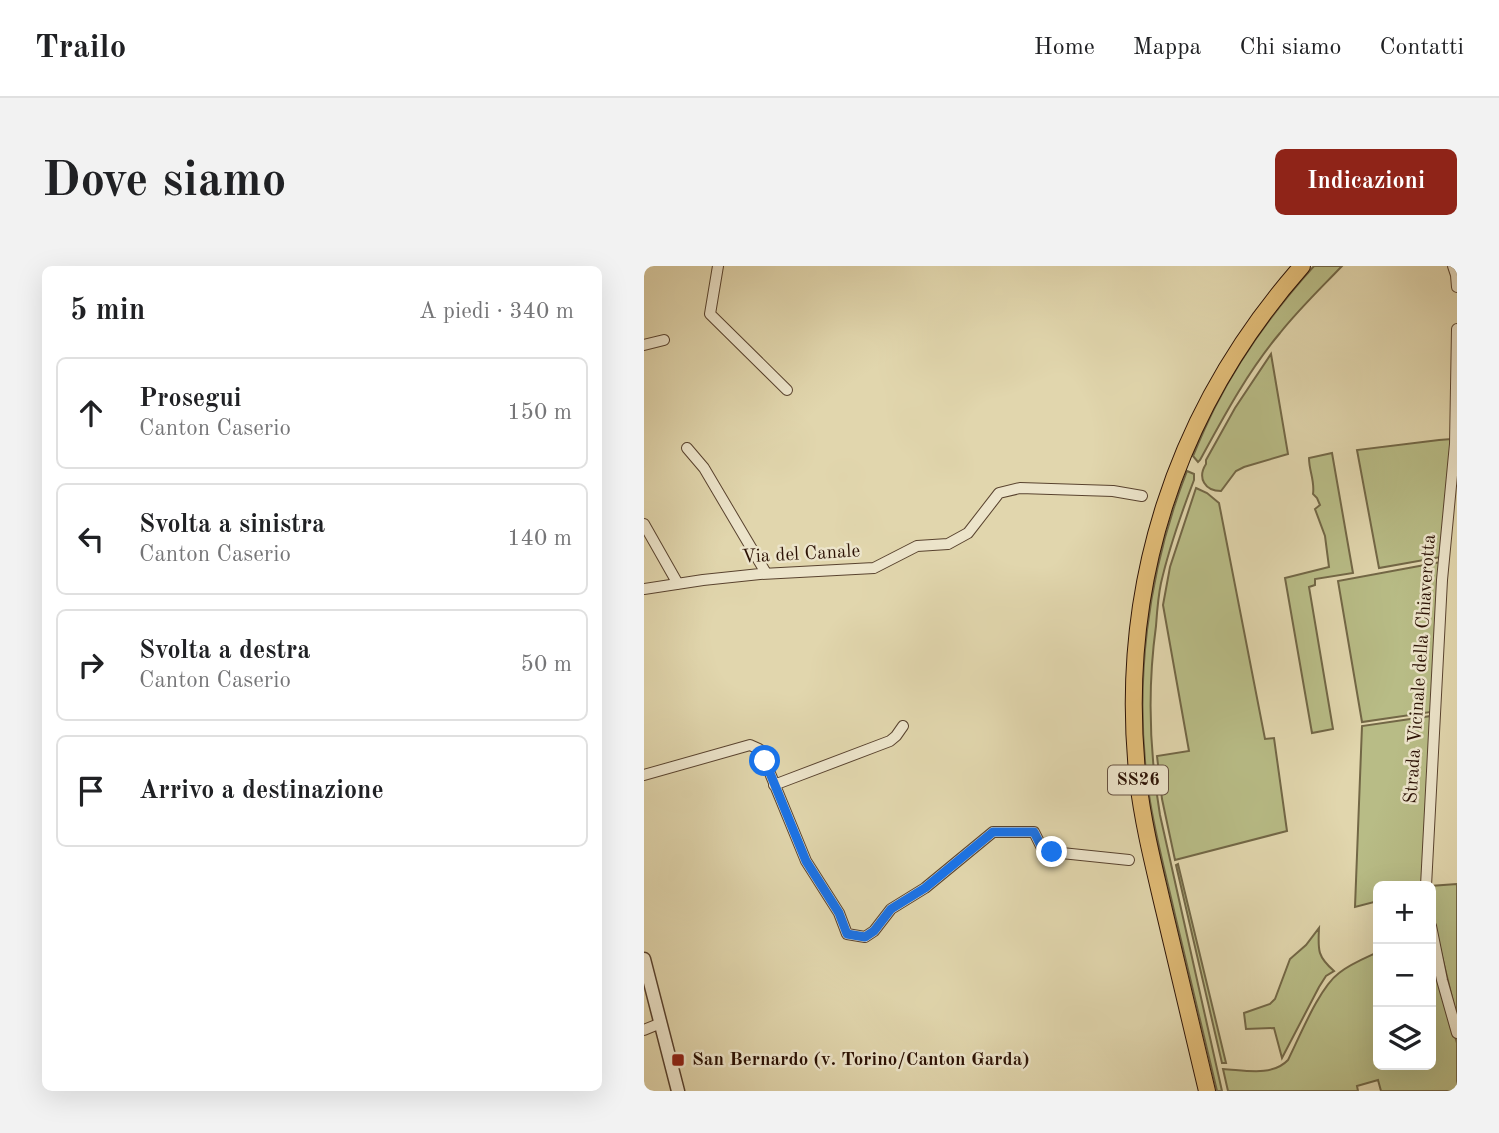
<!DOCTYPE html>
<html lang="it">
<head>
<meta charset="utf-8">
<style>
  :root { --surface:#fff; --page:#f2f2f2; --text:#202124; --muted:#757577; --line:#e0e0e0; --accent:#8f2418 }
  body { margin:0; font-family:"Old Standard TT",serif; background:var(--page); color:var(--text) }
  .controls { position:absolute; right:21px; bottom:21px; display:grid; overflow:hidden; border-radius:10px; box-shadow:0 7px 28px #0002 }
  .controls button { width:63px; height:63px; display:grid; place-items:center; padding:0; border:0; border-bottom:2px solid var(--line); background:var(--surface); color:var(--text); font:35px sans-serif }
  .stop { position:absolute; width:21px; height:21px; margin:-16px; border:5px solid #1a73e8; border-radius:50%; background:#fff }
  .stop.end { background:#1a73e8; border-color:#fff; box-shadow:0 2px 7px #0008 }
  .list { margin:0; padding:0; list-style:none }
  h2 { display:flex; justify-content:space-between; align-items:center; height:91px; margin:0; padding:0 28px; font-size:30px }
  h2 small { font-size:23px; font-weight:400; color:var(--muted) }
  .list li { display:grid; grid-template-columns:46px 1fr auto; gap:21px; align-items:center; box-sizing:border-box; height:112px; margin:0 14px 14px; padding:0 14px; border:2px solid var(--line); border-radius:10px }
  .list b { display:block; font-size:26px; white-space:nowrap }
  .list p { margin:0; font-size:23px; white-space:nowrap; color:var(--muted) }
  .list em { font-size:23px; font-style:normal; color:var(--muted) }
  .icon { flex:none; width:38px; height:38px; fill:none; stroke:currentColor; stroke-width:2; stroke-linecap:round; stroke-linejoin:round }
  .map { position:relative; flex:none; width:813px; height:825px; overflow:hidden; border-radius:10px }
  header { display:flex; align-items:center; gap:42px; box-sizing:border-box; height:98px; padding:0 35px; background:var(--surface); border-bottom:2px solid var(--line) }
  header strong { font-size:33px }
  nav { display:flex; gap:38px; margin-inline-start:auto; font-size:24px }
  .intro { display:flex; align-items:center; justify-content:space-between; box-sizing:border-box; height:168px; padding:0 42px }
  h1 { margin:0; font-size:49px }
  .button { padding:18px 32px; border-radius:10px; background:var(--accent); color:#fff; font-size:24px; font-weight:700 }
  main { display:flex; gap:42px; padding:0 42px }
  aside { flex:1; background:var(--surface); border-radius:10px; box-shadow:0 7px 28px #0002 }
  .map>svg:first-child { display:block }
  .green { fill:#b8bc86; stroke:#726746; stroke-width:2 }
  .lines { fill:none; stroke-linecap:round; stroke-linejoin:round }
  .minor-casing { stroke:#59432f; stroke-width:12 }
  .tertiary-casing { stroke:#59432f; stroke-width:15 }
  .primary-casing { stroke:#2c1205; stroke-width:18 }
  .minor { stroke:#ece4ca; stroke-width:10 }
  .tertiary { stroke:#ece4ca; stroke-width:12 }
  .primary { stroke:#e0bb76; stroke-width:16 }
  .route { stroke:#1a73e8; stroke-width:9 }
  .poi-dot { fill:#8f2418; stroke:#ece4ca; stroke-width:2.5 }
  .labels { text-anchor:middle; dominant-baseline:central; stroke-width:5; stroke-linejoin:round; paint-order:stroke }
  .shield { fill:#ece4ca; stroke:#665140; stroke-width:2 }
  .shield-label { font-size:18px; font-weight:bold; fill:#2c1205 }
  .street-label { font-size:19px; fill:#2c1205; stroke:#ece4ca }
  .poi-label { font-size:19px; font-weight:bold; fill:#2c1205; stroke:#ece4ca; text-anchor:start }
</style>
</head>
<body>
<header>
<strong>Trailo</strong>
<nav><a>Home</a><a>Mappa</a><a>Chi siamo</a><a>Contatti</a></nav>
</header>
<div class="intro"><h1>Dove siamo</h1><a class="button">Indicazioni</a></div>
<main>
<aside>
<h2>5 min<small>A piedi · 340 m</small></h2>
<ul class="list">
<li><svg class="icon" aria-label="ahead" viewBox="0 0 24 24"><path d="M12 20V5M6 11l6-6 6 6"/></svg><div><b>Prosegui</b><p>Canton Caserio</p></div><em>150 m</em></li>
<li><svg class="icon" aria-label="left" viewBox="0 0 24 24"><path d="M17 20v-9H6M10 6l-5 5 5 5"/></svg><div><b>Svolta a sinistra</b><p>Canton Caserio</p></div><em>140 m</em></li>
<li><svg class="icon" aria-label="right" viewBox="0 0 24 24"><path d="M7 20v-9h11M14 6l5 5-5 5"/></svg><div><b>Svolta a destra</b><p>Canton Caserio</p></div><em>50 m</em></li>
<li><svg class="icon" aria-label="arrive" viewBox="0 0 24 24"><path d="M6 21V4h12l-3 4 3 4H6"/></svg><div><b>Arrivo a destinazione</b></div></li>
</ul>
</aside>
<div class="map">
<svg width="813" height="825" viewBox="0 0 813 825">
  <rect width="100%" height="100%" fill="#e1d6ad"/>
  <filter id="stains"><feTurbulence type="fractalNoise" baseFrequency=".00286" numOctaves="4"/><feColorMatrix values="0 0 0 0 .2 0 0 0 0 .09 0 0 0 0 .02 0 0 0 .5 -.17"/></filter>
  <radialGradient id="worn" r=".72"><stop offset=".6" stop-color="#630" stop-opacity="0"/><stop offset="1" stop-color="#630" stop-opacity=".3"/></radialGradient>
  <path class="green" d="M670,0H698C677,22 655,43 636,67C604,105 580,150 556,194L554,196L549,190C556,173 563,157 571,141C597,90 632,42 670,0Z
    M627,88L644,188L600,201L592,205L577,225C561,225 553,212 562,198V194L591,142Z
    M807,173L797,291L735,302L713,184L795,174Z
    M688,187L709,307L671,313V319L665,321L689,463L668,467L641,312L685,301L681,270L671,243L676,239L673,232L669,228C671,215 665,205 665,192Z
    M543,205L550,208V214C537,248 525,282 517,317C514,331 513,346 512,360C503,425 505,484 516,549L578,825H573C559,766 545,707 531,649C522,609 511,569 505,529C489,420 503,307 543,205Z
    M552,222L563,227L575,237L621,473L630,472L643,565L531,594L518,533L513,490L545,485L519,339L526,301Z
    M797,296L787,446L718,456L694,315Z
    M787,450L779,620H734V635L711,641L718,460Z
    M534,598L582,797H578L532,599Z
    M813,618V752L787,645L786,620Z
    M675,662C674,684 673,690 690,705L682,710L675,721L638,792L630,762L602,763L600,747L626,738L631,733L646,693L662,679Z
    M787,673L799,727L813,777V825H737L734,814L713,820L714,825H584L579,803C600,804 628,811 644,794C656,770 675,722 695,707C706,698 721,692 734,686V799H787Z"/>
  <g class="lines">
    <g class="minor-casing">
      <path id="minor" d="M74,0L66,48L143,124
        M809,0L812,9L813,21
        M0,79L20,74
        M43,182L60,202L122,307
        M0,258L34,318
        M0,323L59,314L116,308L230,302L273,280L304,278L324,267L355,227L376,222L469,225L498,230
        M0,509L106,479L115,483L121,495L162,595L195,647L203,668L221,671L230,665L247,643L281,622L349,566H390L398,582L408,586L485,594
        M130,519L246,475L252,470L259,460
        M782,620L798,314L811,178L813,63
        M787,660L798,714L813,767
        M0,764L17,757"/>
    </g>
    <g class="tertiary-casing">
      <path id="tertiary" d="M0,693L34,825"/>
    </g>
    <g class="primary-casing">
      <path id="primary" d="M563,825C549,765 535,705 520,644C510,601 499,558 494,515C473,323 531,144 658,0"/>
    </g>
    <use href="#minor" class="minor"/>
    <use href="#tertiary" class="tertiary"/>
    <use href="#primary" class="primary"/>
  </g>
  <g class="lines">
    <path class="route" d="M121,495L162,595L195,647L203,668L221,671L230,665L247,643L281,622L349,566H390L398,582L408,586"/>
  </g>
  <rect class="poi-dot" x="27" y="787" width="14" height="14" rx="3.5"/>
  <g class="labels">
    <rect class="shield" x="464" y="499.5" width="60" height="29" rx="5"/>
    <g class="shield-label">
      <text x="494" y="514">SS26</text>
    </g>
    <g class="street-label">
      <text transform="translate(157 289) rotate(-3)">Via del Canale</text>
      <text transform="translate(777 403) rotate(-86)">Strada Vicinale della Chiaverotta</text>
    </g>
    <g class="poi-label">
      <text x="48" y="794">San Bernardo (v. Torino/Canton Garda)</text>
    </g>
  </g>
  <rect width="100%" height="100%" filter="url(#stains)"/>
  <rect width="100%" height="100%" fill="url(#worn)"/>
</svg>
<div class="controls">
<button>+</button>
<button>−</button>
<button><svg class="icon" aria-label="layers" viewBox="0 0 24 24"><path d="M12 4l9 5-9 5-9-5zM3 14l9 5 9-5"/></svg></button>
</div>
<div class="stop" style="left:121px;top:495px"></div>
<div class="stop end" style="left:408px;top:586px"></div>
</div>
</main>
</body>
</html>
